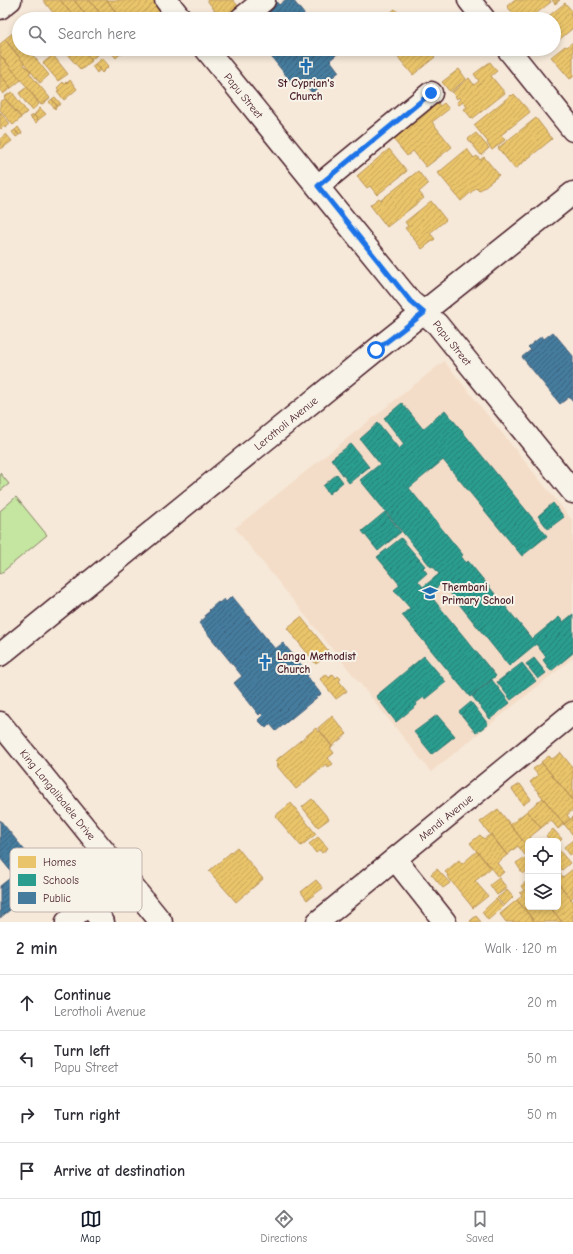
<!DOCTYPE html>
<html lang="en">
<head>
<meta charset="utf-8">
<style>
  :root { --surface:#fff; --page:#f2f2f3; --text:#2b2b33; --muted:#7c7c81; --line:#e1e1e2; --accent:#111827 }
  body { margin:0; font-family:"Comic Neue",sans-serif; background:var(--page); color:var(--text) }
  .controls { position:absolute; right:12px; bottom:12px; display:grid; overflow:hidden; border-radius:6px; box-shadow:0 2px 6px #0003 }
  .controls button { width:36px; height:36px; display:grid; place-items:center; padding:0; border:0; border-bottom:1px solid var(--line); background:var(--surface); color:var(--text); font:20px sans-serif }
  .stop { position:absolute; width:12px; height:12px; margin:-9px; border:3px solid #1a73e8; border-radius:50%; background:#fff }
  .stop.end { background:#1a73e8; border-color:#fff; box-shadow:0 1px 4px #0008 }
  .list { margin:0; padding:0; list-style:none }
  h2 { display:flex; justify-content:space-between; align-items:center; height:52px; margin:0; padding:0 16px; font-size:17px }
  h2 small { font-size:13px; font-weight:400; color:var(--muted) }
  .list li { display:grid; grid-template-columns:26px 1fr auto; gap:12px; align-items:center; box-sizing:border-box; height:56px; padding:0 16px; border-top:1px solid var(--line) }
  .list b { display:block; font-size:15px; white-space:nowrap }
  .list p { margin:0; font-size:13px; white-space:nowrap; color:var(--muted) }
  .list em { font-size:13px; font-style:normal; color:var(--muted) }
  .icon { flex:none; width:22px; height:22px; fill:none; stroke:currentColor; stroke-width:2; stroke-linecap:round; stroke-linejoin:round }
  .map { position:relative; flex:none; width:573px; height:922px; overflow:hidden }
  .search { position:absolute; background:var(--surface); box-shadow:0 2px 6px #0003; left:12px; right:12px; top:12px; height:44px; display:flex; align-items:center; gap:10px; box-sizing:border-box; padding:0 14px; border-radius:22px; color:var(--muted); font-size:15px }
  .sheet { height:276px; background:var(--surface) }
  nav { display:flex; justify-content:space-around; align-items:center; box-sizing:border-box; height:56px; border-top:1px solid var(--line); background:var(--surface); font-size:11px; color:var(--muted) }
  nav a { display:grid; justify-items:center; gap:2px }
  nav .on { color:var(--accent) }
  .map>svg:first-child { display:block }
  .built { fill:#f4ddc8 }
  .green { fill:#c4e6a0; stroke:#878266 }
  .homes { fill:url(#homes-hatch); stroke:#b99257 }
  .schools { fill:url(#schools-hatch); stroke:#347771 }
  .public { fill:url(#public-hatch); stroke:#465f7b }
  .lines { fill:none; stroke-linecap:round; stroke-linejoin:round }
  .minor-casing { stroke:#4a1f2b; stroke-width:25 }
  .minor { stroke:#f7f3e8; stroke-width:22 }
  .route { stroke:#1a73e8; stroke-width:5 }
  .labels { text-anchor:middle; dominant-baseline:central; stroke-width:4; stroke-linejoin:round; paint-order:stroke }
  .poi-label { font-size:11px; font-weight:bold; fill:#4a1f2b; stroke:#f7f3e8; text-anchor:start }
  .street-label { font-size:11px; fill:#4a1f2b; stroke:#f7f3e8 }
  .key { fill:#f7f3e8; stroke:#c3b3af; stroke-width:1 }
  .key-label { font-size:11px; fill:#4a1f2b }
</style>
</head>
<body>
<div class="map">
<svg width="573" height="922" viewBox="0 0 573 922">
  <defs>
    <pattern id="homes-hatch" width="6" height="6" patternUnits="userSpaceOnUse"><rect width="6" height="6" fill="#e9c46a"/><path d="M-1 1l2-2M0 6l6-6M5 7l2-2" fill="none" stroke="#c9a85c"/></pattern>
    <pattern id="schools-hatch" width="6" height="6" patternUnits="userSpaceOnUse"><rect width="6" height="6" fill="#2a9d8f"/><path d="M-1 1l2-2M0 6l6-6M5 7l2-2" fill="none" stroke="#267f75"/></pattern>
    <pattern id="public-hatch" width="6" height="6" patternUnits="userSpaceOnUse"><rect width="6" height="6" fill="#457b9d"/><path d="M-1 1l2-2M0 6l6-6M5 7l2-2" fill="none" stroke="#3c6480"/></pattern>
  </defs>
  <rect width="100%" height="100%" fill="#f6e9d9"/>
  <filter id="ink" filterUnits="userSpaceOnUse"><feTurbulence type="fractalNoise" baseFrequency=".025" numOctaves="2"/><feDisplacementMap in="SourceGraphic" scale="8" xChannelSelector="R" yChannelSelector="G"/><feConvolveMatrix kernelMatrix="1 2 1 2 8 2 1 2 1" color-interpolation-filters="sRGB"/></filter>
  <g filter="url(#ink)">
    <path class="built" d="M444,361L573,521V658L431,772L235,528Z"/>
    <path class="green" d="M0,473L9,484L0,491Z
      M16,497L47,535L0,574V511Z"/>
    <path class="homes" d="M43,0H60L76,19H58Z
      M60,0H74L89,19H76Z
      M74,0H89L105,19H89Z
      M89,0H107L116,13L113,16L116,19H105Z
      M107,0H154L166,15L161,19H116L113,16L116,13Z
      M207,0H233L239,7L224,19H221Z
      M514,0H550L551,2L529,19L521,18L517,19L507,6Z
      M552,0H560L555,4Z
      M565,3L573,12L570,15L573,19V28L554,44V19H545Z
      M395,9L403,19H383Z
      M14,32L19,38V49H28L49,75L40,83L5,39Z
      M5,40L24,63L23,64L31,72L29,73L50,98L41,105L27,87L0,55V44Z
      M573,42V77L570,79L551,57L565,46L567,47Z
      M67,49H82L92,61L81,70L65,52L67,50Z
      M82,49H100L102,51L91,60Z
      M115,49H127L119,55Z
      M391,49H428L435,57L413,75Z
      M114,50L119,55L116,58L111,52Z
      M0,55L21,80L11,88L0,74Z
      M53,55L68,74L58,81L43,63Z
      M102,58L109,66L102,73L95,64Z
      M490,62L497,71L491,76L505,93L472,119L464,109L467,107L463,102L459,105L457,102L460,99L459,97L457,99L452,92L469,78L474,85L479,81L474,74Z
      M95,64L100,70L97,73L92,66Z
      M459,69L466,79L450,92L442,82Z
      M0,74L11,88L3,94L0,90Z
      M70,80L77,89L64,100L57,91L59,90L57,88L63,82L64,84L66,82L67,83Z
      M27,87L39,104L32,110L29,106H28L19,93Z
      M12,92L27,112L21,117L4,97Z
      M514,94L530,112L501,135L505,140L492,150L487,143L488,142L474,125L511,95L512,96Z
      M55,97L61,104L57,106L52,99Z
      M5,99L21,118L13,125L0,110V102Z
      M52,99L57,106L55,109L49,102Z
      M438,103L440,106L444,103L449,109L432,122L452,147L426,167L413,151L407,156L393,139Z
      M40,108L46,114L38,120L34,115Z
      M0,112L10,124L5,128L4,126L1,129L0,128Z
      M34,115L38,120L36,123L30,117Z
      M536,118L552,139L515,169L498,148Z
      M18,127L22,133L19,135L15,130Z
      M15,130L19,135L16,137L12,132Z
      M476,133L489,148L481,155L468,139Z
      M6,134L12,141L1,149L0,148V139Z
      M389,149L407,171L377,195L370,186L367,188L357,176Z
      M467,149L474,158L477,156L480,160L484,157L499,175L479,191L476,188L461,201L438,173Z
      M418,171L428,184L419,192L424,198L387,227L370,205L379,198L381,200Z
      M431,201L446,220L430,233L435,239L422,249L405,228L408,226L405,222Z
      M301,617L330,653L316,664L287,628Z
      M326,674L329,678L333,674L336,678L338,676L341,679L339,681L347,691L336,699L320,679Z
      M332,716L347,734L332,746L318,728Z
      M316,728L319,732L320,731L332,747L330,748L334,753L328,758L333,764L328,767L326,764L296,789L277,766L279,765L275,761Z
      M561,753L573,768V800L541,762L549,756L552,759Z
      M542,763L573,800V810L567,815L570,819L564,824L530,782L538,775L533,769Z
      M520,784L531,799L523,805L512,789Z
      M543,798L564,824L558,829L551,820L541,828L527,811Z
      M312,799L329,819L318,827L302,807Z
      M291,803L316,834L301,846L275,816Z
      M498,809L528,847V853L525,855L518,846L507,855L480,822Z
      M527,811L541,828L530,837L533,841H528V847L510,825Z
      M573,817V835L564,824Z
      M553,829L562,839L558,843V841H551L546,836Z
      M491,834L507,855L497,863L504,872L498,877L470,843L480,835L484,839Z
      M318,837L328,848L322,853L320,850L316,853L309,844Z
      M573,840V853L570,855L564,847Z
      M237,847L263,879L236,902L209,871Z
      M558,849L570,863L562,870L558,866Z
      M477,851L491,868L475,881L488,896L473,908L447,876L448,875L445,872L459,860L462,864Z
      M524,858L526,860L528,859V870L523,874L516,863Z
      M437,869L450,883L443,888L431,874Z
      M573,869V897L571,899L558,883V871L563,877Z
      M499,878L507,888L497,895L490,885Z
      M316,880L323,888L307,900L301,892Z
      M526,882L528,884V907H550L562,922H535L517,900L522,896L520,893L524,890L521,886Z
      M558,883L573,901V922H562L550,907H558Z
      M507,890L513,897L504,906L497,898Z
      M496,899L503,907L488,920L482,912Z
      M517,900L535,922H506L500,914Z
      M476,916L481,922H471L470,921Z"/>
    <path class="schools" d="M402,403L423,429L445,410L547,536L522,556L443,460L409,488L463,555L461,556L466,563L468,561L532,639L559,617L563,622L573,614V653L551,671L543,660L546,657L536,644L509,666L442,583L429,594L496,676L470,697L402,615L410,608L394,590L400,585L377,557L401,538L425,566L423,568L427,573L418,581L423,587L439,574L433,566L431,567L360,480L380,464L360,439L378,423L399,449L404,444L384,418Z
      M351,444L369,467L349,483L331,459Z
      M337,474L343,482L329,494L323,486Z
      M553,503L564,517L548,529L538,516Z
      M385,512L401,532L378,551L362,531Z
      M424,656L446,682L425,699L424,697L416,703L417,705L396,722L376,696Z
      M534,658L546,673L538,679L526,664Z
      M522,663L536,681L511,700L497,682Z
      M492,680L510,703L490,719L472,696Z
      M471,702L488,724L476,733L459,712Z
      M437,715L455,736L432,754L414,732Z"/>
    <path class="public" d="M271,0H275L279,5L285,0H293L308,19H258Z
      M265,49H341L342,50L330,60L339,72L312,93L303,82L296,88Z
      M553,332L573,356V402L569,397L560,404L522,357L531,350L528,347L542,336L544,339Z
      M232,596L275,649L283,643L309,674L307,676L321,694L276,731L270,724L266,728L258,720L263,715L261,713L259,715L234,683L242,676L199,623L206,617L205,615L210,611L209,610L218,602L219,603L224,599L226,602Z
      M0,820L48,879L0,918V886L14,875L0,858Z"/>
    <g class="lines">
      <g class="minor-casing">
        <g id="minor">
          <path d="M166,0L181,19"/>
          <path d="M469,0L484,19"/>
          <path d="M0,8L10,0"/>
          <path d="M241,19L264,0"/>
          <path id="s1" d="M206,49L411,302L437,324L573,492"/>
          <path d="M508,49L573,130"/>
          <path d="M318,186L431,93"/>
          <path id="s2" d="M0,655L376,350L573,193"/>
          <path id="s3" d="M0,723L161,922"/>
          <path d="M395,859L445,922"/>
          <path d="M88,904L103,922"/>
          <path d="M67,922L124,875"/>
          <path id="s4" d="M318,922L573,713"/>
        </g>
      </g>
      <use href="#minor" class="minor"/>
    </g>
  </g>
  <g class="lines" filter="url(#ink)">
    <path class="route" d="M376,350L424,313L411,302L318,186L431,93"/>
  </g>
  <defs>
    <g id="church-bare" transform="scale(1.2)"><path d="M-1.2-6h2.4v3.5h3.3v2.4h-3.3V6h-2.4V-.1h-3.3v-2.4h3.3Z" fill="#1f6fb2" stroke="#f7f3e8" stroke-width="2.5" paint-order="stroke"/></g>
    <g id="school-bare" transform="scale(1.2)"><path d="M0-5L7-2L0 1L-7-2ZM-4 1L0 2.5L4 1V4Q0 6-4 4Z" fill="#1f6fb2" stroke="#f7f3e8" stroke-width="2.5" paint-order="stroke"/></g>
  </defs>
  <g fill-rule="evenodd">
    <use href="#church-bare" x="306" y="66"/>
    <use href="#school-bare" x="430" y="593"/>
    <use href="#church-bare" x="265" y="662"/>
  </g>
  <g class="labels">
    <g class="poi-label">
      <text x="306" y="83" text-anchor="middle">St Cyprian's<tspan x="306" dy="13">Church</tspan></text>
      <text x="442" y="587">Thembani<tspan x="442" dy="13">Primary School</tspan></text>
      <text x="277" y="656">Langa Methodist<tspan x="277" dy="13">Church</tspan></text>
    </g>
    <g class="street-label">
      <text stroke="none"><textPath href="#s1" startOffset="60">Papu Street</textPath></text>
      <text stroke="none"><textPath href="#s1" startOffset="384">Papu Street</textPath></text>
      <text stroke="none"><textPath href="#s2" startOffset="368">Lerotholi Avenue</textPath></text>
      <text stroke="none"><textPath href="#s3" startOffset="92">King Langalibalele Drive</textPath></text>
      <text stroke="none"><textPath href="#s4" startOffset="165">Mendi Avenue</textPath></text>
    </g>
  </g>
  <rect x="10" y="848" width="132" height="64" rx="6" class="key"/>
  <rect x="18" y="856" width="18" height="12" fill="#e9c46a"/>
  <rect x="18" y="874" width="18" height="12" fill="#2a9d8f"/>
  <rect x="18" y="892" width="18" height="12" fill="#457b9d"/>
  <g class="key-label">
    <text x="43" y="866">Homes</text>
    <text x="43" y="884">Schools</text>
    <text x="43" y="902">Public</text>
  </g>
</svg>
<div class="controls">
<button><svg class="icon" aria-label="locate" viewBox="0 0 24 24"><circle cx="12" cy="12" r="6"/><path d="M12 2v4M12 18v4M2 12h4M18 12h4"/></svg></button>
<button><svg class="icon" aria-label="layers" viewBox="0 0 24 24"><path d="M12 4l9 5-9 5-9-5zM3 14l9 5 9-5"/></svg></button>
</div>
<div class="stop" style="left:376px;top:350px"></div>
<div class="stop end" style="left:431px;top:93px"></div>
<div class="search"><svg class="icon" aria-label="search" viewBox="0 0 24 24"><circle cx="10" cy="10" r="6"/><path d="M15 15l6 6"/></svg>Search here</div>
</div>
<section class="sheet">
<h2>2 min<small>Walk · 120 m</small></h2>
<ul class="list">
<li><svg class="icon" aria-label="ahead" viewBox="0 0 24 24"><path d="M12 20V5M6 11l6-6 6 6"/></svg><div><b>Continue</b><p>Lerotholi Avenue</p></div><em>20 m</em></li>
<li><svg class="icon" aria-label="left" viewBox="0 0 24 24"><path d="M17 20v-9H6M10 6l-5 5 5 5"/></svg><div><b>Turn left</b><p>Papu Street</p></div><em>50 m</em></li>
<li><svg class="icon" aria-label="right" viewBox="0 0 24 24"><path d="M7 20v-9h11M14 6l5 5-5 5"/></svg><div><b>Turn right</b></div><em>50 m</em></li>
<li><svg class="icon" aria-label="arrive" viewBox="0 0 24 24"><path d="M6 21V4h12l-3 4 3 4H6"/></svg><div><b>Arrive at destination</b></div></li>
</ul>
</section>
<nav>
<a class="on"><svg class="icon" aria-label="map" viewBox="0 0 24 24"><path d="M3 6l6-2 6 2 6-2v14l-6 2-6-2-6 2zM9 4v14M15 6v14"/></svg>Map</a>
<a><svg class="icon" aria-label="directions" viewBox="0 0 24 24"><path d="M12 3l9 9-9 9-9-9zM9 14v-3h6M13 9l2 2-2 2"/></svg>Directions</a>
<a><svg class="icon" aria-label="saved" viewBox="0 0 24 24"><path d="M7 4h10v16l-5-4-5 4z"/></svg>Saved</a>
</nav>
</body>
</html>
